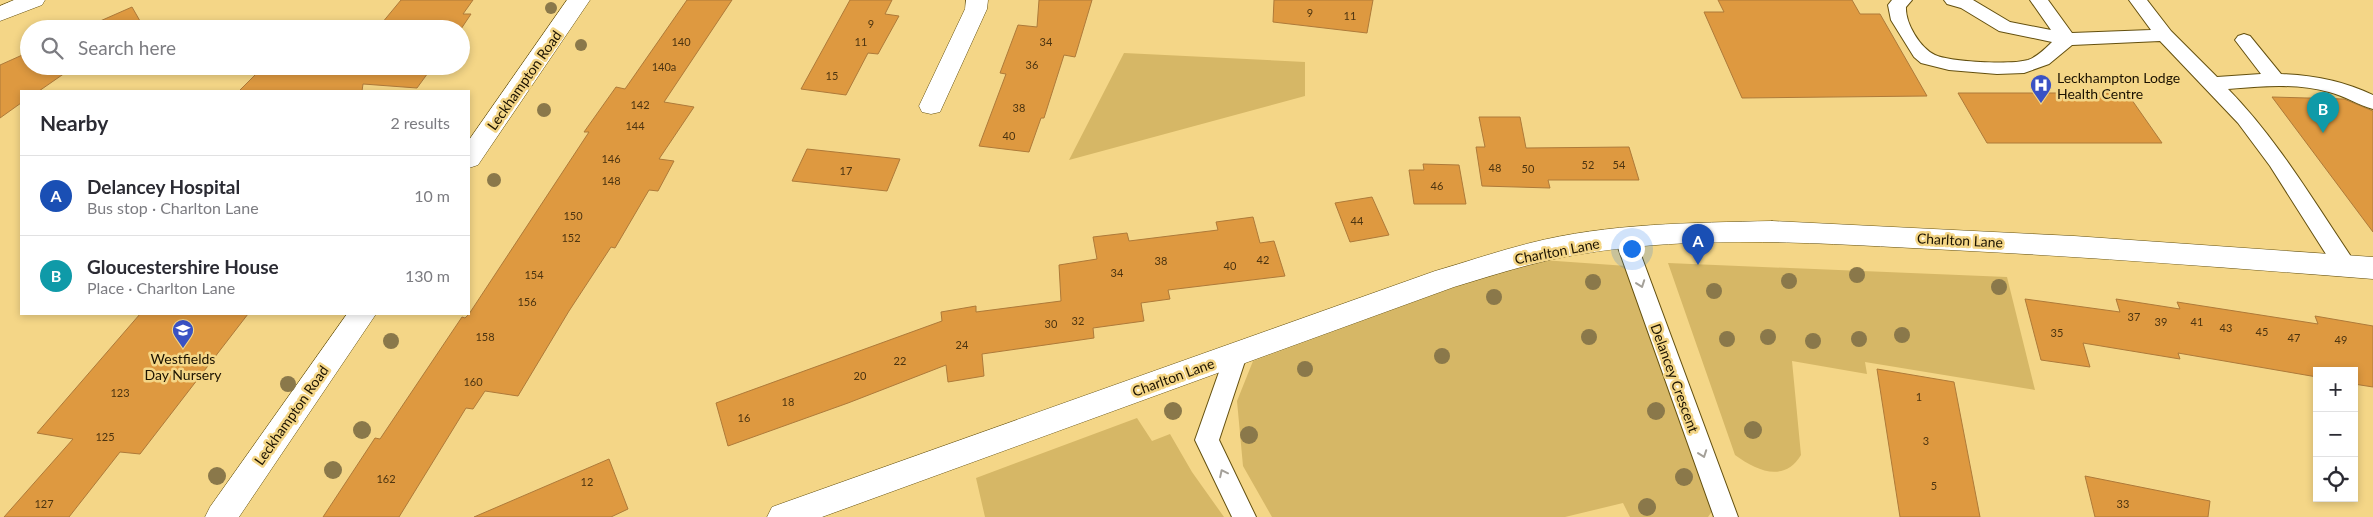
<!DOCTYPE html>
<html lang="en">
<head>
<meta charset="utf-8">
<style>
  :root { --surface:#fff; --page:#f2f2f3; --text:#2b2b33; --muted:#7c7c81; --line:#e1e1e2; --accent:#b45309 }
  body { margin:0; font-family:Lato,sans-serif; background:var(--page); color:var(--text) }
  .controls { position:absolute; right:15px; bottom:15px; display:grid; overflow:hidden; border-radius:0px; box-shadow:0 2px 8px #0003 }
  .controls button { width:45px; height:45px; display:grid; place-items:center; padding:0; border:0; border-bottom:1px solid var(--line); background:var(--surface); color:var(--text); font:25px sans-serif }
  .you { position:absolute; left:1631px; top:248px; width:18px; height:18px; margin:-12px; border:4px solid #fff; border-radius:50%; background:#1a73e8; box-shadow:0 0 0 8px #1a73e833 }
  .badge { display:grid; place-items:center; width:32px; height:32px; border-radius:50%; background:var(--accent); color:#fff; font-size:16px; font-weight:700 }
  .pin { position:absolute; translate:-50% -41px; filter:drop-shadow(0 1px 2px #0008) }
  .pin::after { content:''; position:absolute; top:26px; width:18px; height:15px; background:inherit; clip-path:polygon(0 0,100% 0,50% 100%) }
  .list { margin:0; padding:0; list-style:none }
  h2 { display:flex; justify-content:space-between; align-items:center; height:65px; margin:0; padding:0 20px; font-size:21px }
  h2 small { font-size:16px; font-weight:400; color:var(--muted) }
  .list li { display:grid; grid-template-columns:32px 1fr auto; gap:15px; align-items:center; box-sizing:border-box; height:80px; padding:0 20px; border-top:1px solid var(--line) }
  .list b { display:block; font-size:19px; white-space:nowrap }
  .list p { margin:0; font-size:16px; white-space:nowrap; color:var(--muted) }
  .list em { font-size:16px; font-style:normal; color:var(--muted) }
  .icon { flex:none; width:28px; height:28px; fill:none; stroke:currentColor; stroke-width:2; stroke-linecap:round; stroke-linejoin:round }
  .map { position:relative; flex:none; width:2373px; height:517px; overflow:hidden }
  .search { position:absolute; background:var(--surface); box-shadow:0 2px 8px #0003; left:20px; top:20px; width:450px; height:55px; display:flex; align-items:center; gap:12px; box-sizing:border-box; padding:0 18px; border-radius:28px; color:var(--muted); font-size:19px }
  .panel { position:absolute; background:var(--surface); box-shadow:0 2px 8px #0003; left:20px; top:90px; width:450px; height:225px; border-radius:0px }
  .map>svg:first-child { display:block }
  .green { fill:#d6b766 }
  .building { fill:#de9940; stroke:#ae7a39 }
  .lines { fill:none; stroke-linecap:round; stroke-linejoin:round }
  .lane-casing { stroke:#64500f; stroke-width:2 }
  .street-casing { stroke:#64500f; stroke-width:1 }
  .secondary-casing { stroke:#64500f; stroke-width:1 }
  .lane { fill:#fff; fill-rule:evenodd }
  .street { fill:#fff; fill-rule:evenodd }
  .secondary { fill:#fff; fill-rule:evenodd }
  .tree { fill:#8a784a }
  .oneway { stroke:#a4a099 }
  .labels { text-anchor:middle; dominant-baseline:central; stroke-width:5; stroke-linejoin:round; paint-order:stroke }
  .number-label { font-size:11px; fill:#4c3410 }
  .poi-label { font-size:14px; fill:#1b1200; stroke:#f4d687; text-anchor:start }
  .street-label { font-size:14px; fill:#1b1200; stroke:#f4d687 }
</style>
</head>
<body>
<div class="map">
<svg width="2373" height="517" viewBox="0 0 2373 517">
  <rect width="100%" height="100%" fill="#f4d687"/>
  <path class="green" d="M1124,53L1305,62V96L1069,160Z
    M1542,260L1627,266L1713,510L1708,517H1630L1623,503L1565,517H1272L1243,466L1237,401L1253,361L1507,268Z
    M1668,263L2007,277L2035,390L1865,362L1867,374L1792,361L1801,455C1784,483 1757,471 1735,455Z
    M1137,418L1152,441L1170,434L1192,472L1224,517H985L976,478Z"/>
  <path class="building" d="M401,0H473L463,14H471L461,29H377Z
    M687,0H732L664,102L694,107L659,159L674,161L658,191L649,190L615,248L611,247L569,311L518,396L485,391L473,409L466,408L399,517H323L375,438L380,439L462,317L465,318L469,314L589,132H584L616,87L625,89Z
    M850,0H892L885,14L899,16L878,54L868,53L846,95L801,89Z
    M1039,0H1092L1075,57L1064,55L1044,118H1041L1029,152L979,146L1006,74L1000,73L1018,25L1037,27Z
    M1274,0H1373L1367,33L1273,22Z
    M1718,0H1852L1860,14H1880L1927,96L1742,98L1704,12H1724Z
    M132,7L140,21L129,29H82Z
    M308,21L366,29H301Z
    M29,52V66H75L39,91H21V103L0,118V65Z
    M264,66H433L417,88L363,84L362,91H239Z
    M1958,93H2127L2162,143H1987Z
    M2272,97L2344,99L2373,111V232Z
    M1479,117H1520L1526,148L1629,147L1639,180H1548L1550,188L1482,186L1476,147H1485Z
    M807,149L900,159L887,191L792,181Z
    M1423,164L1459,165L1466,204H1414L1409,170H1424Z
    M1372,197L1389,235L1350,242L1335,203Z
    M1253,217L1260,243L1274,241L1285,276L1168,290L1170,299L1141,303L1144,321L1093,328L1094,338L982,354L984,376L948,382L946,365L848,403L728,446L716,403L942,321L941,312L976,306V312L1061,301L1059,265L1097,259L1093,237L1127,233L1129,241L1218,230L1216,222Z
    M2025,299L2120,312L2116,299L2180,309L2177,302L2318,324L2315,316L2373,326V387L2354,384V371H2317V377L2178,353L2180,359L2083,343L2090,367L2041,360Z
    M140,314H248L140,454L120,452L69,517H4L73,439L37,433Z
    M1877,369L1954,382L1980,517H1900Z
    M609,459L628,509L611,517H474Z
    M2085,476L2210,501L2208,517H2095Z"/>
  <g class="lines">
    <g class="lane-casing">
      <path id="lane" d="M1892,0H1912L1906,7C1905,23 1920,48 1935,55C1950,62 2011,65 2028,60C2037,57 2045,49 2052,42L1999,31L1961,8L1947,4L1944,0H1973L2010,22L2051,30L2030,0H2048L2072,33L2151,30L2129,0H2147L2171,31L2217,77L2261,74L2235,40L2238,36L2244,34L2250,36L2281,74C2313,75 2344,81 2373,95V109C2358,105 2345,96 2329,92C2297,83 2262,86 2228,89C2278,140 2314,202 2354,261L2357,267L2354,273L2346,275L2338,273L2270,166L2238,123L2160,41L2072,45L2049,64L2024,73L1997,74L1949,70L1921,63L1914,57L1891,20L1888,5Z
        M1625,231L1632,233L1635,239L1738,517H1714L1615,239L1618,233Z
        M1236,346L1244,349L1247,355L1219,440L1256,517H1232L1195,440L1225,355L1228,349Z"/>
    </g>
    <g class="street-casing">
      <path id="street" d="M14,0H45L42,5L0,21V6Z
        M966,0H988L987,9L940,112L931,114L922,112L919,106L965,9Z"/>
    </g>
    <g class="secondary-casing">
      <path id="secondary" d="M567,0H590L478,165L469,168V140Z
        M1772,221L2074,236L2373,257V279C2232,268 2092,257 1951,250C1826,244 1699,233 1575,255C1533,262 1494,275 1454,287L822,517H767L772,507L783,503L1435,271C1466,262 1498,251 1530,243C1608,223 1692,223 1772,221Z
        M347,314H376L239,517H205L210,507Z"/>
    </g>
    <use href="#lane" class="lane"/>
    <use href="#street" class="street"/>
    <use href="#secondary" class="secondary"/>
  </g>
  <g class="tree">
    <circle cx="551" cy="8" r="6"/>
    <circle cx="581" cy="45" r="6"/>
    <circle cx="544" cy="110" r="7"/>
    <circle cx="494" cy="180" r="7"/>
    <circle cx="1857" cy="275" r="8"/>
    <circle cx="1789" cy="281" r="8"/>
    <circle cx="1593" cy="282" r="8"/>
    <circle cx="1999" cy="287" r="8"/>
    <circle cx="1714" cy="291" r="8"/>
    <circle cx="1494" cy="297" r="8"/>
    <circle cx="1902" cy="335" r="8"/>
    <circle cx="1589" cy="337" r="8"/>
    <circle cx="1768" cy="337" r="8"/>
    <circle cx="1727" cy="339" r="8"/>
    <circle cx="1859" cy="339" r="8"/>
    <circle cx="391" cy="341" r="8"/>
    <circle cx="1813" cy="341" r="8"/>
    <circle cx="1442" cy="356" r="8"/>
    <circle cx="1305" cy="369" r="8"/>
    <circle cx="288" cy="384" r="8"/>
    <circle cx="1173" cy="411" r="9"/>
    <circle cx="1656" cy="411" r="9"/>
    <circle cx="362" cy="430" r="9"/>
    <circle cx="1753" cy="430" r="9"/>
    <circle cx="1249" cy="435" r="9"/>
    <circle cx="333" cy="470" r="9"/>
    <circle cx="217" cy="476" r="9"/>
    <circle cx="1684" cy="477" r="9"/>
    <circle cx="1647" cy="507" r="9"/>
  </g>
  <defs><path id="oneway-chevron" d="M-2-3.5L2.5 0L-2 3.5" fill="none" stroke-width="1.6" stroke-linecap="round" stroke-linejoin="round" transform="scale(1.25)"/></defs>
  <g class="oneway">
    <use href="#oneway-chevron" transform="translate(1641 284) rotate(70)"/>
    <use href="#oneway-chevron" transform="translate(1703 454) rotate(70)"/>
    <use href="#oneway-chevron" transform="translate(1223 473) rotate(-116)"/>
  </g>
  <defs>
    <g id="hospital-pin" transform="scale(1.125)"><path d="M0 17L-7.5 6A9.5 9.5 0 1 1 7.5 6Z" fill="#3a52c4" stroke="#f4d687"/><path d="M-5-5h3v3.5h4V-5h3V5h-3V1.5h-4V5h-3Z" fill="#fff"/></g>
    <g id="school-pin" transform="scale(1.125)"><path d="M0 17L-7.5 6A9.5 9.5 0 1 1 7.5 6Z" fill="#3a52c4" stroke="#f4d687"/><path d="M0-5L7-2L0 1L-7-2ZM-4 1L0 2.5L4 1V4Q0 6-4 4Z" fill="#fff"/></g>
  </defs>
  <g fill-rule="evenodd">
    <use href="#hospital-pin" x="2041" y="85"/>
    <use href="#school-pin" x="183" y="330"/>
  </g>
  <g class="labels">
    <g class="number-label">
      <text x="1310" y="12">9</text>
      <text x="1350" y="15">11</text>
      <text x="871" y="23">9</text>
      <text x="681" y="41">140</text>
      <text x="861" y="41">11</text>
      <text x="1046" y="41">34</text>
      <text x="1032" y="64">36</text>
      <text x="664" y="66">140a</text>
      <text x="832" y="75">15</text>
      <text x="640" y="104">142</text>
      <text x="1019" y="107">38</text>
      <text x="635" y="125">144</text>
      <text x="1009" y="135">40</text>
      <text x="611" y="158">146</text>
      <text x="1588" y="164">52</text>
      <text x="1619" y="164">54</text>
      <text x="1495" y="167">48</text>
      <text x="1528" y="168">50</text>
      <text x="846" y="170">17</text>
      <text x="611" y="180">148</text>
      <text x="1437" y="185">46</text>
      <text x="573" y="215">150</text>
      <text x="1357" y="220">44</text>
      <text x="571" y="237">152</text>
      <text x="1263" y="259">42</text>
      <text x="1161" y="260">38</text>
      <text x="1230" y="265">40</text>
      <text x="1117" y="272">34</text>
      <text x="534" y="274">154</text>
      <text x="527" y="301">156</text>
      <text x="2134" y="316">37</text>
      <text x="1078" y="320">32</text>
      <text x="2161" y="321">39</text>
      <text x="2197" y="321">41</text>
      <text x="1051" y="323">30</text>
      <text x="2226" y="327">43</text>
      <text x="2262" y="331">45</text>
      <text x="2057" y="332">35</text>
      <text x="485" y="336">158</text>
      <text x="2294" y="337">47</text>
      <text x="2341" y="339">49</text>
      <text x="962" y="344">24</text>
      <text x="900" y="360">22</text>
      <text x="860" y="375">20</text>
      <text x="473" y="381">160</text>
      <text x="120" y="392">123</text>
      <text x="1919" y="396">1</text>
      <text x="788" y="401">18</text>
      <text x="744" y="417">16</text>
      <text x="105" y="436">125</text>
      <text x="1926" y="440">3</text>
      <text x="386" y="478">162</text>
      <text x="587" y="481">12</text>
      <text x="1934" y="485">5</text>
      <text x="44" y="503">127</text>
      <text x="2123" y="503">33</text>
    </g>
    <g class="poi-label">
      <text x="2057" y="77">Leckhampton Lodge<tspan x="2057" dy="16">Health Centre</tspan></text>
      <text x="183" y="358" text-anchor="middle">Westfields<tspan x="183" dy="16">Day Nursery</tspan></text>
    </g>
    <g class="street-label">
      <text transform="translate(524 80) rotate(-55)">Leckhampton Road</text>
      <text transform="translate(1960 240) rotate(3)">Charlton Lane</text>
      <text transform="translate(1557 251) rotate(-11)">Charlton Lane</text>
      <text transform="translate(1173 377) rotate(-20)">Charlton Lane</text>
      <text transform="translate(1675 378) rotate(70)">Delancey Crescent</text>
      <text transform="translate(291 415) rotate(-55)">Leckhampton Road</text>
    </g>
  </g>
</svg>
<div class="controls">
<button>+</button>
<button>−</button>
<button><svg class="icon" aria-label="locate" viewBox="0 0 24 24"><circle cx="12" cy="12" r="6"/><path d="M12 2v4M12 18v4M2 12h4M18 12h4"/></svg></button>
</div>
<div class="you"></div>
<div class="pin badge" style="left:1698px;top:265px;background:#1a4fb4">A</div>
<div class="pin badge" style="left:2323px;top:133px;background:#0f9aa8">B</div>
<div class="search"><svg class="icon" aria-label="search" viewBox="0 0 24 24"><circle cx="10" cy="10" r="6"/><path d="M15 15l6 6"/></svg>Search here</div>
<section class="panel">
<h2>Nearby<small>2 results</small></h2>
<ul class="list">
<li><span class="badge" style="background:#1a4fb4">A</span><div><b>Delancey Hospital</b><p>Bus stop · Charlton Lane</p></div><em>10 m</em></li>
<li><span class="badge" style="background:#0f9aa8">B</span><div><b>Gloucestershire House</b><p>Place · Charlton Lane</p></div><em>130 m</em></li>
</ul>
</section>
</div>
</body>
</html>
